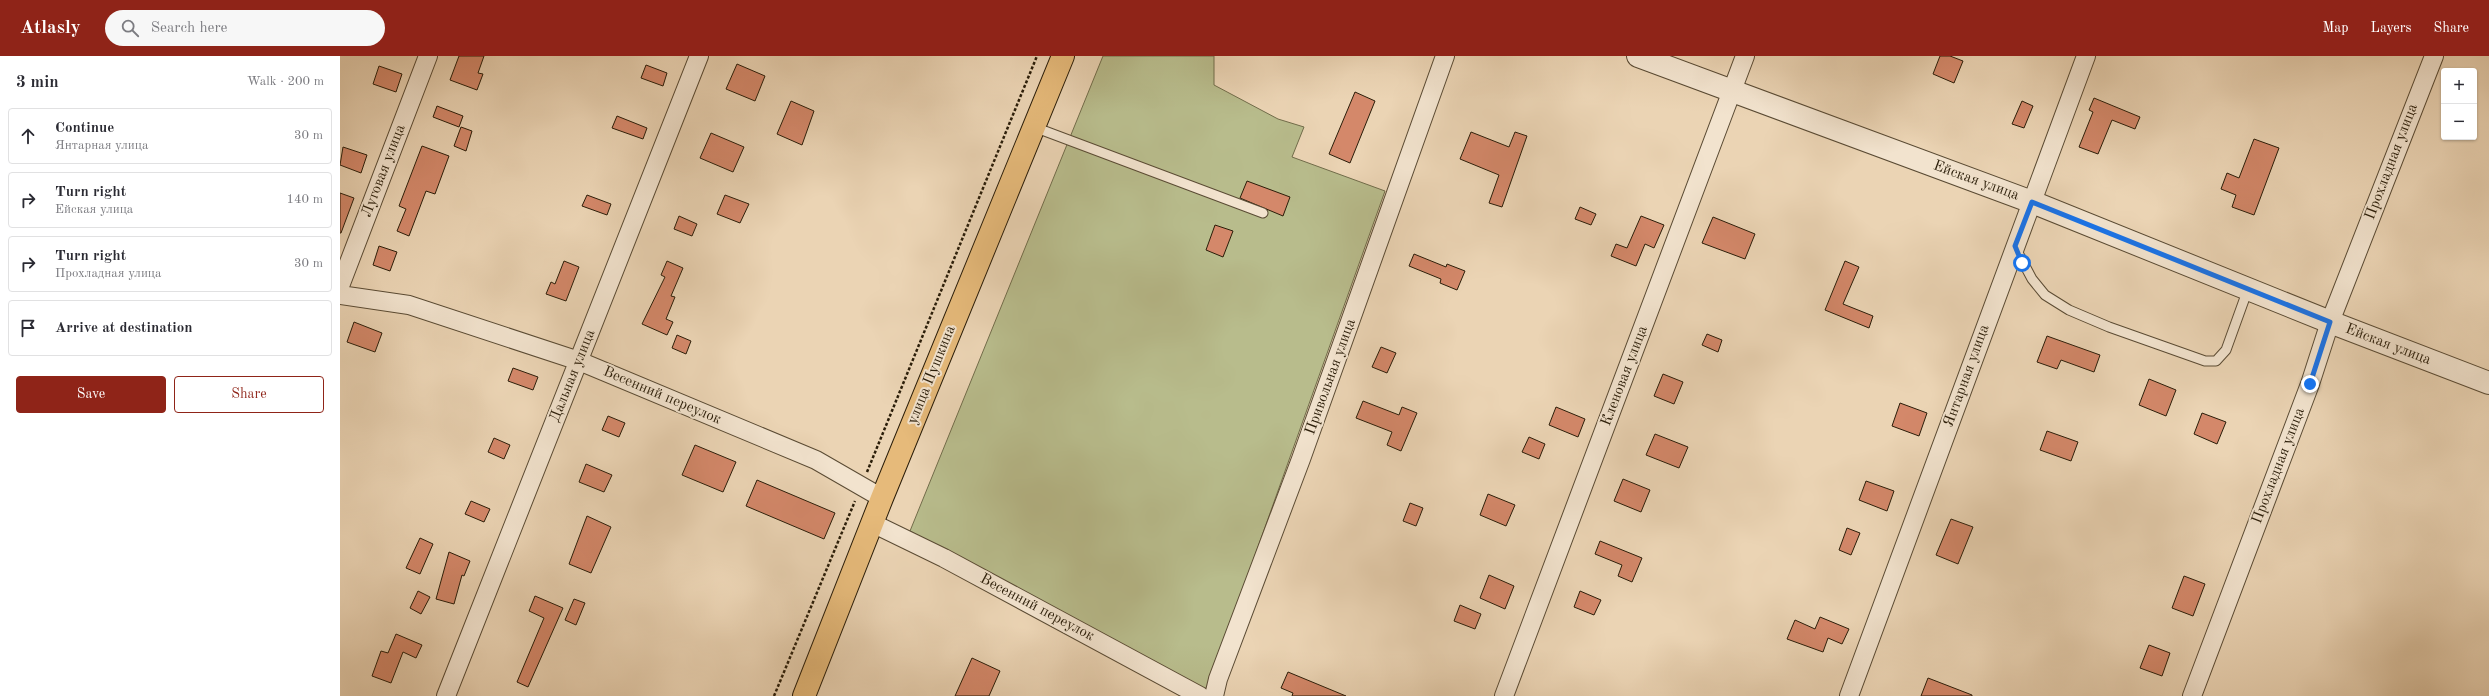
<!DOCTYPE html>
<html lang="en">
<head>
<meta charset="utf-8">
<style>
  :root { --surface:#fff; --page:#f7f7f7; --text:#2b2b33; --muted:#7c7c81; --line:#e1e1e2; --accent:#8f2418 }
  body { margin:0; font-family:"Old Standard TT",serif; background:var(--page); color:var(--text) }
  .controls { position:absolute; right:12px; top:12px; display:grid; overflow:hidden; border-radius:4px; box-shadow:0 1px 3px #0004 }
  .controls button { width:36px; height:36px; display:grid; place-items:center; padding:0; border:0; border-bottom:1px solid var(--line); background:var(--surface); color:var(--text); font:20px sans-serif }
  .stop { position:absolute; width:12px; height:12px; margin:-9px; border:3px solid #1a73e8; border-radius:50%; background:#fff }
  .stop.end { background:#1a73e8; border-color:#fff; box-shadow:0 1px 4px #0008 }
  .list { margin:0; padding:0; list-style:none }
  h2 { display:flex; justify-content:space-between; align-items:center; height:52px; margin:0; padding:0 16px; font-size:17px }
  h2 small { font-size:13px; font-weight:400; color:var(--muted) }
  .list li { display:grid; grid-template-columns:26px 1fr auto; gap:12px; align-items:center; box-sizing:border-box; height:56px; margin:0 8px 8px; padding:0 8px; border:1px solid var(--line); border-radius:4px }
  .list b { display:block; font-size:15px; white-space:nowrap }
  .list p { margin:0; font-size:13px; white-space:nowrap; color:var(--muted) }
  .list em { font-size:13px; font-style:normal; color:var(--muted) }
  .actions { display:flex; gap:8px; padding:12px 16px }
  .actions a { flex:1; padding:9px 0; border:1px solid var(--accent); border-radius:4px; text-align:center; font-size:14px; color:var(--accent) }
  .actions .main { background:var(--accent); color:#fff }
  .icon { flex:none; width:22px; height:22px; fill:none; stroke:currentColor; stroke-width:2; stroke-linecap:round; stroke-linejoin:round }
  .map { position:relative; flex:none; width:2149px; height:640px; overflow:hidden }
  header { display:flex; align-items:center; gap:24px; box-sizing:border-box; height:56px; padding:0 20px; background:var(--accent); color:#fff }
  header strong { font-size:19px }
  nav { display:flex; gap:22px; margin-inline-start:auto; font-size:14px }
  .search { width:280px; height:36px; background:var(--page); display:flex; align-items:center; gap:10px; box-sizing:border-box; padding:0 14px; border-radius:22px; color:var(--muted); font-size:15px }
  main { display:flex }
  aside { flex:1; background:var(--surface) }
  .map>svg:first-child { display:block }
  .green { fill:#b8bc8c; stroke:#716c4a }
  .building { fill:#d4886a; stroke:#2a1d09 }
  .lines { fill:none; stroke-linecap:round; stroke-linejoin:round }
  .service-casing { stroke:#5a4b34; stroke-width:11 }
  .minor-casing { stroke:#5a4b34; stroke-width:20 }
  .tertiary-casing { stroke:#5a4b34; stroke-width:24 }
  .primary-casing { stroke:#2a1d09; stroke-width:24 }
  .path { stroke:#2a1d09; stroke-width:2.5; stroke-dasharray:3 2; stroke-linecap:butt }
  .service { stroke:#f2e3ce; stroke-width:9 }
  .minor { stroke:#f2e3ce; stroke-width:18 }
  .tertiary { stroke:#f2e3ce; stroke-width:22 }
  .primary { stroke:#e6ba7a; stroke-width:22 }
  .route { stroke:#1a73e8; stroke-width:5 }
  .labels { text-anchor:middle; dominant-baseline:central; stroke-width:4; stroke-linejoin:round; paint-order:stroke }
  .street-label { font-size:15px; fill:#2a1d09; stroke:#f2e3ce }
</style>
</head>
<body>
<header>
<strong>Atlasly</strong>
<div class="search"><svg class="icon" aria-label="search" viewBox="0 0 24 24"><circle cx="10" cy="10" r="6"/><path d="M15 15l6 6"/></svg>Search here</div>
<nav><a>Map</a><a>Layers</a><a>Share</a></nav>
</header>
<main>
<aside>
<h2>3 min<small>Walk · 200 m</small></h2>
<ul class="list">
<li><svg class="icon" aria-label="ahead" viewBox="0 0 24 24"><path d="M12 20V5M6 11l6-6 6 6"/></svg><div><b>Continue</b><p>Янтарная улица</p></div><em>30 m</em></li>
<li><svg class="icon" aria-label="right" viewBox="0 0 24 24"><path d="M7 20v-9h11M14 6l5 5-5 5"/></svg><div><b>Turn right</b><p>Ейская улица</p></div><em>140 m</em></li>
<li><svg class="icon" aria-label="right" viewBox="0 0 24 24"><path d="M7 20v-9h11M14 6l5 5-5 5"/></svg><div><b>Turn right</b><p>Прохладная улица</p></div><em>30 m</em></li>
<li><svg class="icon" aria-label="arrive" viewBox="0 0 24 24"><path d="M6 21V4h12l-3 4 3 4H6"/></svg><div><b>Arrive at destination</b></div></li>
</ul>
<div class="actions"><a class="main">Save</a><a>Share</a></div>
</aside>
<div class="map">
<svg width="2149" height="640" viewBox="0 0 2149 640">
  <rect width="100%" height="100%" fill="#ebd4b4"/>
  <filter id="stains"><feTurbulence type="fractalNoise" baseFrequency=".005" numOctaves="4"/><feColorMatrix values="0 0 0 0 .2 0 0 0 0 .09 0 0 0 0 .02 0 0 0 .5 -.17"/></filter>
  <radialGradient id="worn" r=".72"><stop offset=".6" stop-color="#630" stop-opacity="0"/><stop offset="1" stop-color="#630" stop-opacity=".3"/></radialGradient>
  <path class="green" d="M763,0H874V29L938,63L964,71L952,101L1045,135L868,631L861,634L570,475Z"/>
  <path class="building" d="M119,0H144L138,17L143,18L137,34L110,24Z
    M1600,0H1610L1623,5L1614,27L1593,18Z
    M397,8L425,20L415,45L386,33Z
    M306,9L327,17L323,30L301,22Z
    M39,10L62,18L56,36L33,28Z
    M1015,36L1035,45L1010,107L989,98Z
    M1754,42L1800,61L1795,73L1772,64L1758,98L1739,91L1753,56L1749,54Z
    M451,45L474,55L462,89L437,78Z
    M1682,45L1693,50L1684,72L1672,68Z
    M97,50L123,60L119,71L93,61Z
    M277,60L307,72L303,83L272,72Z
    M121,71L132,75L126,95L114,90Z
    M1131,76L1169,91L1175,76L1187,80L1162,151L1149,147L1159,119L1120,103Z
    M371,77L404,91L393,116L360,102Z
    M1914,83L1939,92L1914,159L1892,151L1896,139L1881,133L1887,117L1899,122Z
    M82,90L109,100L95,138L86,135L69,180L57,175L66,153L59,150Z
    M3,91L27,99L21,117L0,109Z
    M907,125L950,141L943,160L900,142Z
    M0,137L14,142L1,177H0Z
    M247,139L271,148L267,159L242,150Z
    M385,139L409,148L400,167L377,158Z
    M1240,151L1256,158L1251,169L1235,163Z
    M339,160L357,168L352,180L334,173Z
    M1301,160L1324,169L1314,192L1305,188L1296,210L1271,200L1276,188L1287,192Z
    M1373,161L1415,178L1405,203L1362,187Z
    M875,169L893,175L883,201L866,194Z
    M39,190L57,196L50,215L33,209Z
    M1074,198L1106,211L1107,208L1125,215L1117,234L1100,227L1101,223L1069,210Z
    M224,205L239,211L226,245L206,238L211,226L215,228Z
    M327,205L343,212L331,240L335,241L326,263L333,266L327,279L302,268L325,221L321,219Z
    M1505,205L1519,211L1503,248L1533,260L1529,272L1485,254Z
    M14,266L42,277L35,296L7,286Z
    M1367,278L1382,284L1378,296L1362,289Z
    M337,279L351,285L346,298L332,292Z
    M1707,280L1760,299L1754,316L1721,304L1717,313L1697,306Z
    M1041,291L1056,297L1047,317L1032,311Z
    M173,312L198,321L193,334L168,325Z
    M1323,318L1343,326L1334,348L1314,340Z
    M1809,323L1836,334L1826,360L1799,349Z
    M1023,345L1059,359L1062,351L1077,357L1061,395L1047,389L1052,376L1016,362Z
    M1560,347L1587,357L1579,380L1552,370Z
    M1216,351L1245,363L1238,381L1209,369Z
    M1862,357L1886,366L1877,388L1854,378Z
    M268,360L285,367L279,381L262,374Z
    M1707,375L1738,386L1731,405L1700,394Z
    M1315,378L1348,391L1339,412L1306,399Z
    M1189,381L1205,388L1199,403L1182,396Z
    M154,382L170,389L164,403L148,396Z
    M355,389L396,406L383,436L342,419Z
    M246,408L272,419L264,436L239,426Z
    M1283,423L1310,434L1301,456L1274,445Z
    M417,424L495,457L484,483L406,450Z
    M1526,425L1554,435L1547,455L1519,444Z
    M1148,438L1175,449L1166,470L1140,459Z
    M131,445L150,453L144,466L125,458Z
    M1070,447L1083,452L1076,470L1063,465Z
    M247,460L271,471L251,517L229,508Z
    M1611,463L1633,471L1618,508L1596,499Z
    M1507,472L1520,477L1511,499L1499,494Z
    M80,482L93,488L80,518L66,512Z
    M1260,485L1302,502L1292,526L1278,520L1282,509L1255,498Z
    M109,496L130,505L124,520L122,519L114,548L96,543Z
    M1149,519L1174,530L1165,553L1140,542Z
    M1844,520L1865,528L1853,560L1832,552Z
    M78,535L90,541L81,558L70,552Z
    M1240,535L1261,544L1254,559L1234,551Z
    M195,540L223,552L188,631L177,626L204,562L189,555Z
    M234,543L245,547L236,569L225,564Z
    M1120,549L1141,558L1135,573L1114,565Z
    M1480,561L1509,573L1502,588L1488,582L1483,596L1447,583L1455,564L1475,573Z
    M56,578L82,589L76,602L63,596L51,627L32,620L41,595L48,597Z
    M1809,589L1830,597L1822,620L1800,612Z
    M632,602L660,615L649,640H615Z
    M948,616L1006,640H952L953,637L941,632Z
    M1588,622L1632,639V640H1581Z"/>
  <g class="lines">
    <g class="service-casing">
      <path id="service" d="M694,71L923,157
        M1676,193L1692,223L1705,239L1729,254L1769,271L1865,305H1876L1886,294L1908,233"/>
    </g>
    <g class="minor-casing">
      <path id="minor" d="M0,230L88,0
        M0,239L69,249L239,305L476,404L542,442
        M532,467L604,502L860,640
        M106,640L359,0
        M874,640L878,623L961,403L1105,0
        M1164,640L1405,0
        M1509,640L1746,0
        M1852,640L1970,328L1990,266L2094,0"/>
    </g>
    <g class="tertiary-casing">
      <path id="tertiary" d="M1298,0L1692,146L1990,266L2149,327"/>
    </g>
    <g class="primary-casing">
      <path id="primary" d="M464,640L542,442L723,0"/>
    </g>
    <path class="path" d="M527,416L697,0
      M434,640L515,445"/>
    <use href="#service" class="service"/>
    <use href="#minor" class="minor"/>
    <use href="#tertiary" class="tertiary"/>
    <use href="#primary" class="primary"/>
  </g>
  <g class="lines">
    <path class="route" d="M1682,207L1675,190L1692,146L1990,266L1970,328"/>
  </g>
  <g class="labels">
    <g class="street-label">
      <text transform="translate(2052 106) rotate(-69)">Прохладная улица</text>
      <text transform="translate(44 115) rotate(-69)">Луговая улица</text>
      <text transform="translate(1636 125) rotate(20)">Ейская улица</text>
      <text transform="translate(2048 289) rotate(21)">Ейская улица</text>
      <text transform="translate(592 319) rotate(-68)">улица Пушкина</text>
      <text transform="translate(233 320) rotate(-68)">Дальная улица</text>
      <text transform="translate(1285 320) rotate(-69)">Кленовая улица</text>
      <text transform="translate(1627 320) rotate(-70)">Янтарная улица</text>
      <text transform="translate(991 321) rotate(-70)">Привольная улица</text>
      <text transform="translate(322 340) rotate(23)">Весенний переулок</text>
      <text transform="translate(1939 410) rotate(-69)">Прохладная улица</text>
      <text transform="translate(697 552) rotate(28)">Весенний переулок</text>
    </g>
  </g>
  <rect width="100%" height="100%" filter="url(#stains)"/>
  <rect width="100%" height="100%" fill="url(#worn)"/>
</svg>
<div class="controls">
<button>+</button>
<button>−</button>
</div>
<div class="stop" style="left:1682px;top:207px"></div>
<div class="stop end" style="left:1970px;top:328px"></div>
</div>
</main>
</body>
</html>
